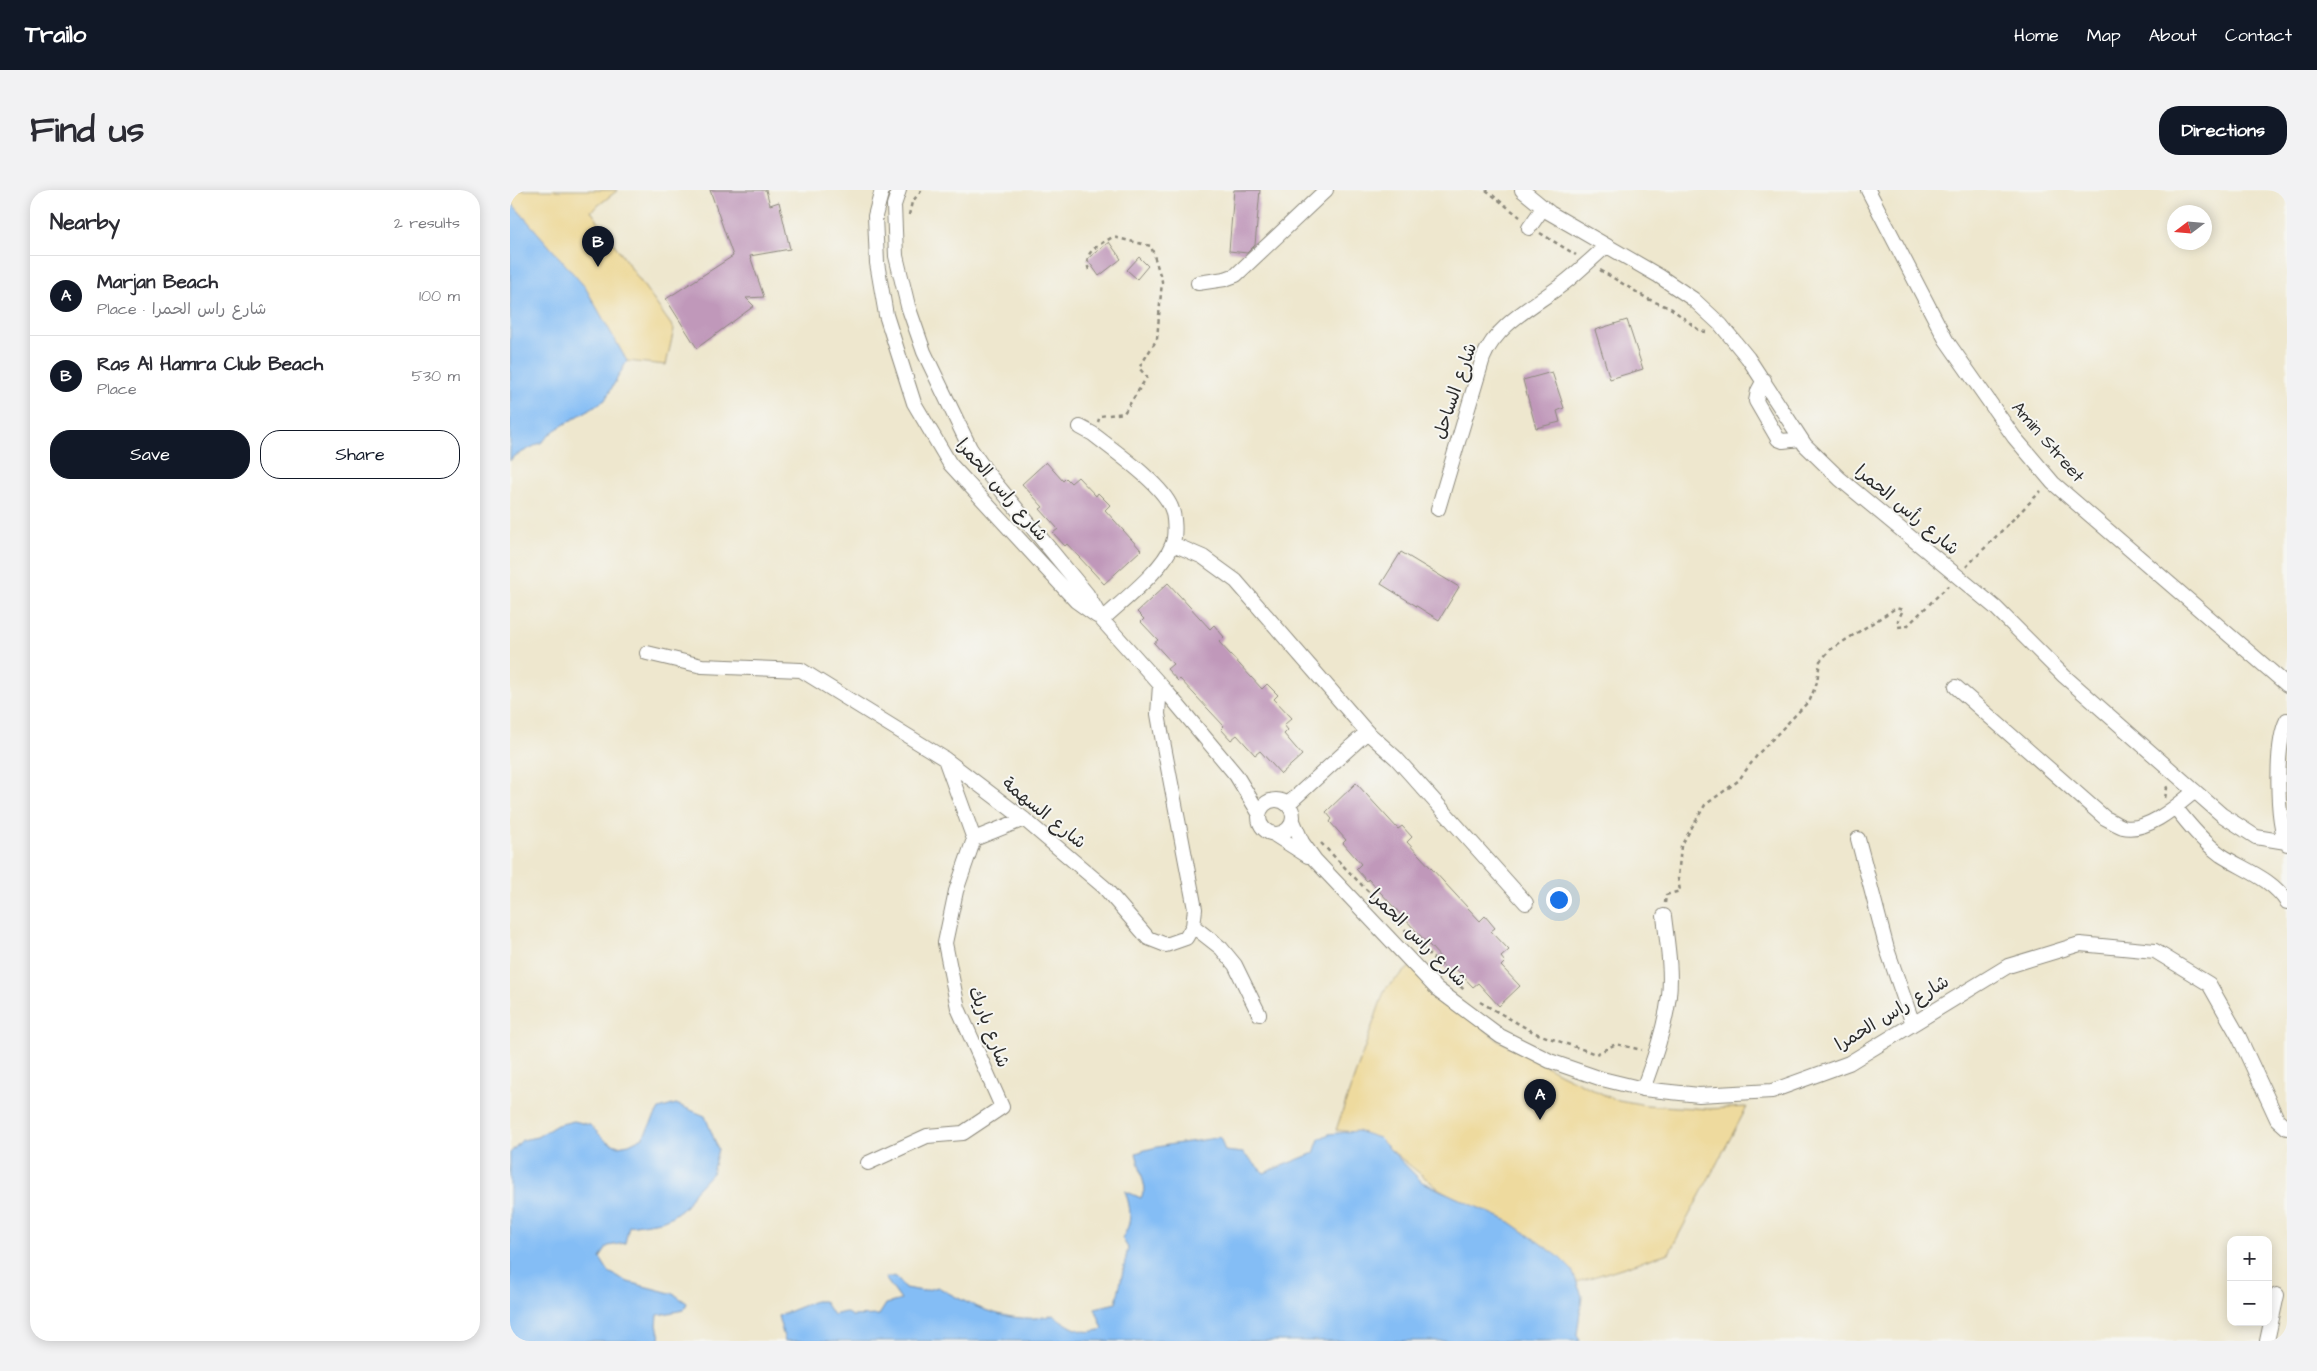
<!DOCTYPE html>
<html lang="en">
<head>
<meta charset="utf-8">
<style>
  :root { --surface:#fff; --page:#f2f2f3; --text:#2b2b33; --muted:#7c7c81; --line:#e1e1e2; --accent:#111827 }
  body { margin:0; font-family:"Architects Daughter","Playpen Sans Arabic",sans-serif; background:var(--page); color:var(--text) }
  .controls { position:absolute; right:15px; bottom:15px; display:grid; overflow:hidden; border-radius:10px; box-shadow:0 2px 12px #0003 }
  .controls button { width:45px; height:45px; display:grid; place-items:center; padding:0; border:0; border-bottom:1px solid var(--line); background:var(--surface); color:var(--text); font:25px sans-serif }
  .compass { position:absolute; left:1657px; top:15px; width:45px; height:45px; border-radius:50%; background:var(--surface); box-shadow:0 2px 12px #0003; rotate:254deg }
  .you { position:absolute; left:1048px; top:709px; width:18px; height:18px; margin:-12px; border:4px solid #fff; border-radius:50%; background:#1a73e8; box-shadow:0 0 0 8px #1a73e833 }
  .badge { display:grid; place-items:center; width:32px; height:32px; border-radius:50%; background:var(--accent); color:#fff; font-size:16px; font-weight:700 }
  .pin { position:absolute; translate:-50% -41px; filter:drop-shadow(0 1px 2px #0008) }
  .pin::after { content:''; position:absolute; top:26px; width:18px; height:15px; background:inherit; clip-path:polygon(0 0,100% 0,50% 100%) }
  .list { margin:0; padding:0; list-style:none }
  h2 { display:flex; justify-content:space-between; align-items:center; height:65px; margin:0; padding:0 20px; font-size:21px }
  h2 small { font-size:16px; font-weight:400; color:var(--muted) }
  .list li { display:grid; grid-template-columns:32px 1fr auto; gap:15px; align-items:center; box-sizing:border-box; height:80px; padding:0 20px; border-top:1px solid var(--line) }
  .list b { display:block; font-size:19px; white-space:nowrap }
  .list p { margin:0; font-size:16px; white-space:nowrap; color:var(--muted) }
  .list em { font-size:16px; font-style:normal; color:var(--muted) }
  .actions { display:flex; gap:10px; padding:15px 20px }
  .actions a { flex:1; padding:11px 0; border:1px solid var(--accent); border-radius:20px; text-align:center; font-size:18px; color:var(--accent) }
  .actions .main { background:var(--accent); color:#fff }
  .map { position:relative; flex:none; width:1777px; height:1151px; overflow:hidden; border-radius:20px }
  header { display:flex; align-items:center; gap:30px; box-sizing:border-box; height:70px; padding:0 25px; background:var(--accent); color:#fff }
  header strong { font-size:24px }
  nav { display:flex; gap:28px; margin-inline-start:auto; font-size:18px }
  .intro { display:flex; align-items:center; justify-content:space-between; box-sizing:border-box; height:120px; padding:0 30px }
  h1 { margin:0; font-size:35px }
  .button { padding:12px 22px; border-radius:20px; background:var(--accent); color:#fff; font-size:18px; font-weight:700 }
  main { display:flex; gap:30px; padding:0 30px }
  aside { flex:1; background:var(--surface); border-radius:20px; box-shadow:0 2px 12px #0003 }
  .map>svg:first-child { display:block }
  .sand { fill:#eeda9e; stroke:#8c8264 }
  .water { fill:#84bdf5; stroke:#587490 }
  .building { fill:#c098ba }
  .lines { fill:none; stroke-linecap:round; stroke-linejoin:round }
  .minor-casing { stroke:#8c897c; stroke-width:16 }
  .path { stroke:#8c897c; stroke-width:2.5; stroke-dasharray:4 4; stroke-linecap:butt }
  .minor { stroke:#fff; stroke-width:14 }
  .labels { text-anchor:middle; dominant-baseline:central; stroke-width:4; stroke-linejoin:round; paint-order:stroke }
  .street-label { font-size:18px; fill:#2b2b2b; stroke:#f6f6f2 }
</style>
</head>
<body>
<header>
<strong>Trailo</strong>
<nav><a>Home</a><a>Map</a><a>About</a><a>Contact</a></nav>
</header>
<div class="intro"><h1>Find us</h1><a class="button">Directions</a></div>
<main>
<aside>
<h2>Nearby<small>2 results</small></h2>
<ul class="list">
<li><span class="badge">A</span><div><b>Marjan Beach</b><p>Place · شارع راس الحمرا</p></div><em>100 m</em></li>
<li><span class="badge">B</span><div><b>Ras Al Hamra Club Beach</b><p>Place</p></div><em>530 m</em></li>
</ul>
<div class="actions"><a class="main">Save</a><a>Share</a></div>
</aside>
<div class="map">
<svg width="1777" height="1151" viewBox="0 0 1777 1151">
  <rect width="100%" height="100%" fill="#f6f6f2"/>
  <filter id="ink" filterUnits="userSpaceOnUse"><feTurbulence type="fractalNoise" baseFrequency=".02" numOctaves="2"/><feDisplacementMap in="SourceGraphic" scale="10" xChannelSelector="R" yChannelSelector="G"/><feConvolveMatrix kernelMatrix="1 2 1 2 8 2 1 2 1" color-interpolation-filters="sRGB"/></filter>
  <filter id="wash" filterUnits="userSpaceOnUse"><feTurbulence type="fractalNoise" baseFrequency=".0096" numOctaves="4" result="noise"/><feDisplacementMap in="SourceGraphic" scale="20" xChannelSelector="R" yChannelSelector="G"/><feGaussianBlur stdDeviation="1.12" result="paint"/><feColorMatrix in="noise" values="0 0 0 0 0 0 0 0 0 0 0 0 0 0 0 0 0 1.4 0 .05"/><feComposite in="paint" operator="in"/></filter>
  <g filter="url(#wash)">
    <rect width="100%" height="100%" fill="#eee7ce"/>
    <path class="sand" d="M0,0H108L81,21L164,139L156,175L117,171L80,106L0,11Z
      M902,775L986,849L1051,884L1103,909L1136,915L1198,919L1237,917L1159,1063L1067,1092L1019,1046L929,999L876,956L853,943L826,940L875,799Z"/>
    <path class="water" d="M0,11L75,97L117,171L95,210L45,240L32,252L3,267L0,271Z
      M166,914L195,926L208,959L202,983L184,1002L176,1016L161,1027L151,1031L119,1036L115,1053L98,1056L90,1068L99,1082L118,1092L164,1104L177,1113L174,1120L148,1125L147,1135L151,1151H0V963L12,950L27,947L47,935L64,931L80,935L96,951L108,956L119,954L133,947L149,919Z
      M847,941L869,948L912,992L1000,1032L1048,1066L1062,1080L1072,1106L1067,1145L1070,1151H275L268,1126L305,1111H314L323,1125L335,1122L342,1126L369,1125L376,1114L391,1110L375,1088L385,1086L395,1098L413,1101L428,1097C462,1117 503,1136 543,1125C561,1137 571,1146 593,1139L585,1118L606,1113L618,1058L612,1048C623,1032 621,1019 615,1001L631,1008L635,998L626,963C653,953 682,953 710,947L715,961L733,963L754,983L804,963L809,949L819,944Z"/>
    <g id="blocks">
      <path class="building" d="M200,0H256L260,15L269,12L280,59L240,66L254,107L236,108L244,116L187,158L156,109L223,66Z
        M724,0H750L745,55L737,63L719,61Z
        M599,52L611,69L589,86L577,69Z
        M629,67L638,76L627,89L617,80Z
        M1117,130L1133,179L1100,189L1085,140Z
        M1042,182L1054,218L1047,221L1050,232L1026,238L1013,190Z
        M536,272L553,291L556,288L561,293L568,287L586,306L588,303L600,315L595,320L631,360L594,394L557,354L555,356L543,343L548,339L530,319L533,317L512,294Z
        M891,362L949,397L929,430L871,394Z
        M658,393L700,439L704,435L714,447L709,452L752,499L757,494L768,505L764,509L782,528L774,535L778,540L774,544L792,565L771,584L750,561L745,565L727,545L721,550L711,539L714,536L670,489L668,491L657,479L663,474L644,453L648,450L631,432L634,429L627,422Z
        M846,593L888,639L892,636L902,647L897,652L970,731L975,726L985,738L981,741L999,760L991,767L995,772L991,776L1010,796L989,816L968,793L963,797L944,777L939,782L929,771L931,768L858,689L857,691L846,679L851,674L833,653L836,650L820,632L822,629L816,622Z"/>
    </g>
  </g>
  <g filter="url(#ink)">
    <use href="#blocks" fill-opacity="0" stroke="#8c897c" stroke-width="1"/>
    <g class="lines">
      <g class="minor-casing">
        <path id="minor" d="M372,0L365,26L367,73L376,125L404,213L440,274L566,411L587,426
          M389,0L384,15L386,66L398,116L414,162L460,258L478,284L577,404L592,430L655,500L726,585L749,623
          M1012,0L1040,23L1149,86L1183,109L1211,135L1238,168L1295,255L1330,289L1486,418L1554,486L1712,625L1746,647L1776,652
          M1358,0L1436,150L1504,247L1543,293L1777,495
          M1019,38L1033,18
          M688,93L715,89L726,85L816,0
          M1254,190L1248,201L1246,211L1268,249L1273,251L1290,249
          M570,237L583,244C604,261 651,293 661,317C665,326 666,346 662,355C653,380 612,411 592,430
          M928,319L973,168C988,131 1029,114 1058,90C1071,79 1084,67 1096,56
          M663,354L693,367L726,391L857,542L886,568L1016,713
          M137,463L192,476L291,480L435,569L514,629L594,697L638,748L656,755L676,748L683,736L685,719L651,541L648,524L650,495
          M1446,497L1595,628C1600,630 1607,635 1613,637C1637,643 1668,615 1685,601
          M1777,530C1765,553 1766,631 1777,654
          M435,569L464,649
          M749 627a17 17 0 1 1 34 0a17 17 0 1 1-34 0Z
          M778,614L857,542
          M1665,617C1679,635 1693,652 1711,665C1734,680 1761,688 1777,712
          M783,631L792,652L805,670L927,799L990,846L1040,871L1092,889L1133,899L1189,905L1262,901L1339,873L1498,776L1570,754L1645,761L1699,794L1729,847L1767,929L1777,938
          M765,645L798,666
          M1348,649L1377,759L1403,834
          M683,736L711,758L725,775L749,824
          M1133,899C1144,869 1155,838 1159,806C1162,780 1157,752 1154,726
          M358,973L417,946L453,943L492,917L448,818L435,753L446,701L464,649L514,629
          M1757,1151L1767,1105"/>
      </g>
      <path class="path" d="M976,0L1010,27
        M399,25L402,12L412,0
        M1030,43L1066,65
        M579,80C572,62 588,55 603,47L641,56L652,91L647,149L629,178L637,187L614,223L590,226L588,232
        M1090,80L1138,109L1162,119L1190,141L1196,142
        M1456,377L1531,301
        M1655,608L1657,598L1655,594
        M811,653L955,801
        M1155,713L1156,705L1170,701L1168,688L1171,656L1195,615L1228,591L1248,564L1300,510L1307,492L1310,471L1320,460L1386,418L1393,420L1388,430V437L1397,436L1438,396
        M970,812L1025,843L1086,864L1106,854L1132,860"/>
      <use href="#minor" class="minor"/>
    </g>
  </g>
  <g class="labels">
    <g class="street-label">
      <text transform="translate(945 201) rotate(-71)">شارع الساحل</text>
      <text transform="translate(1538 252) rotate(49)">Amin Street</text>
      <text transform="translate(492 300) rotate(49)">شارع راس الحمرا</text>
      <text transform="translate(1397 320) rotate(40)">شارع رأس الحمرا</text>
      <text transform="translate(534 623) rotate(39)">شارع السهمة</text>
      <text transform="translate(908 748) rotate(45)">شارع راس الحمرا</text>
      <text transform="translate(1382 823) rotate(-31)">شارع راس الحمرا</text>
      <text transform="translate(479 837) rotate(69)">شارع باريك</text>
    </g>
  </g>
</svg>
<div class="controls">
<button>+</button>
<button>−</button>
</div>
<svg class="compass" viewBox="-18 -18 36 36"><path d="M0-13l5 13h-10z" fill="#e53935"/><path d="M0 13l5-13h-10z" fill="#7c7c81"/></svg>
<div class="you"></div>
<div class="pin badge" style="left:1030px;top:930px">A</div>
<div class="pin badge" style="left:88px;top:77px">B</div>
</div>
</main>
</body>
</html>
